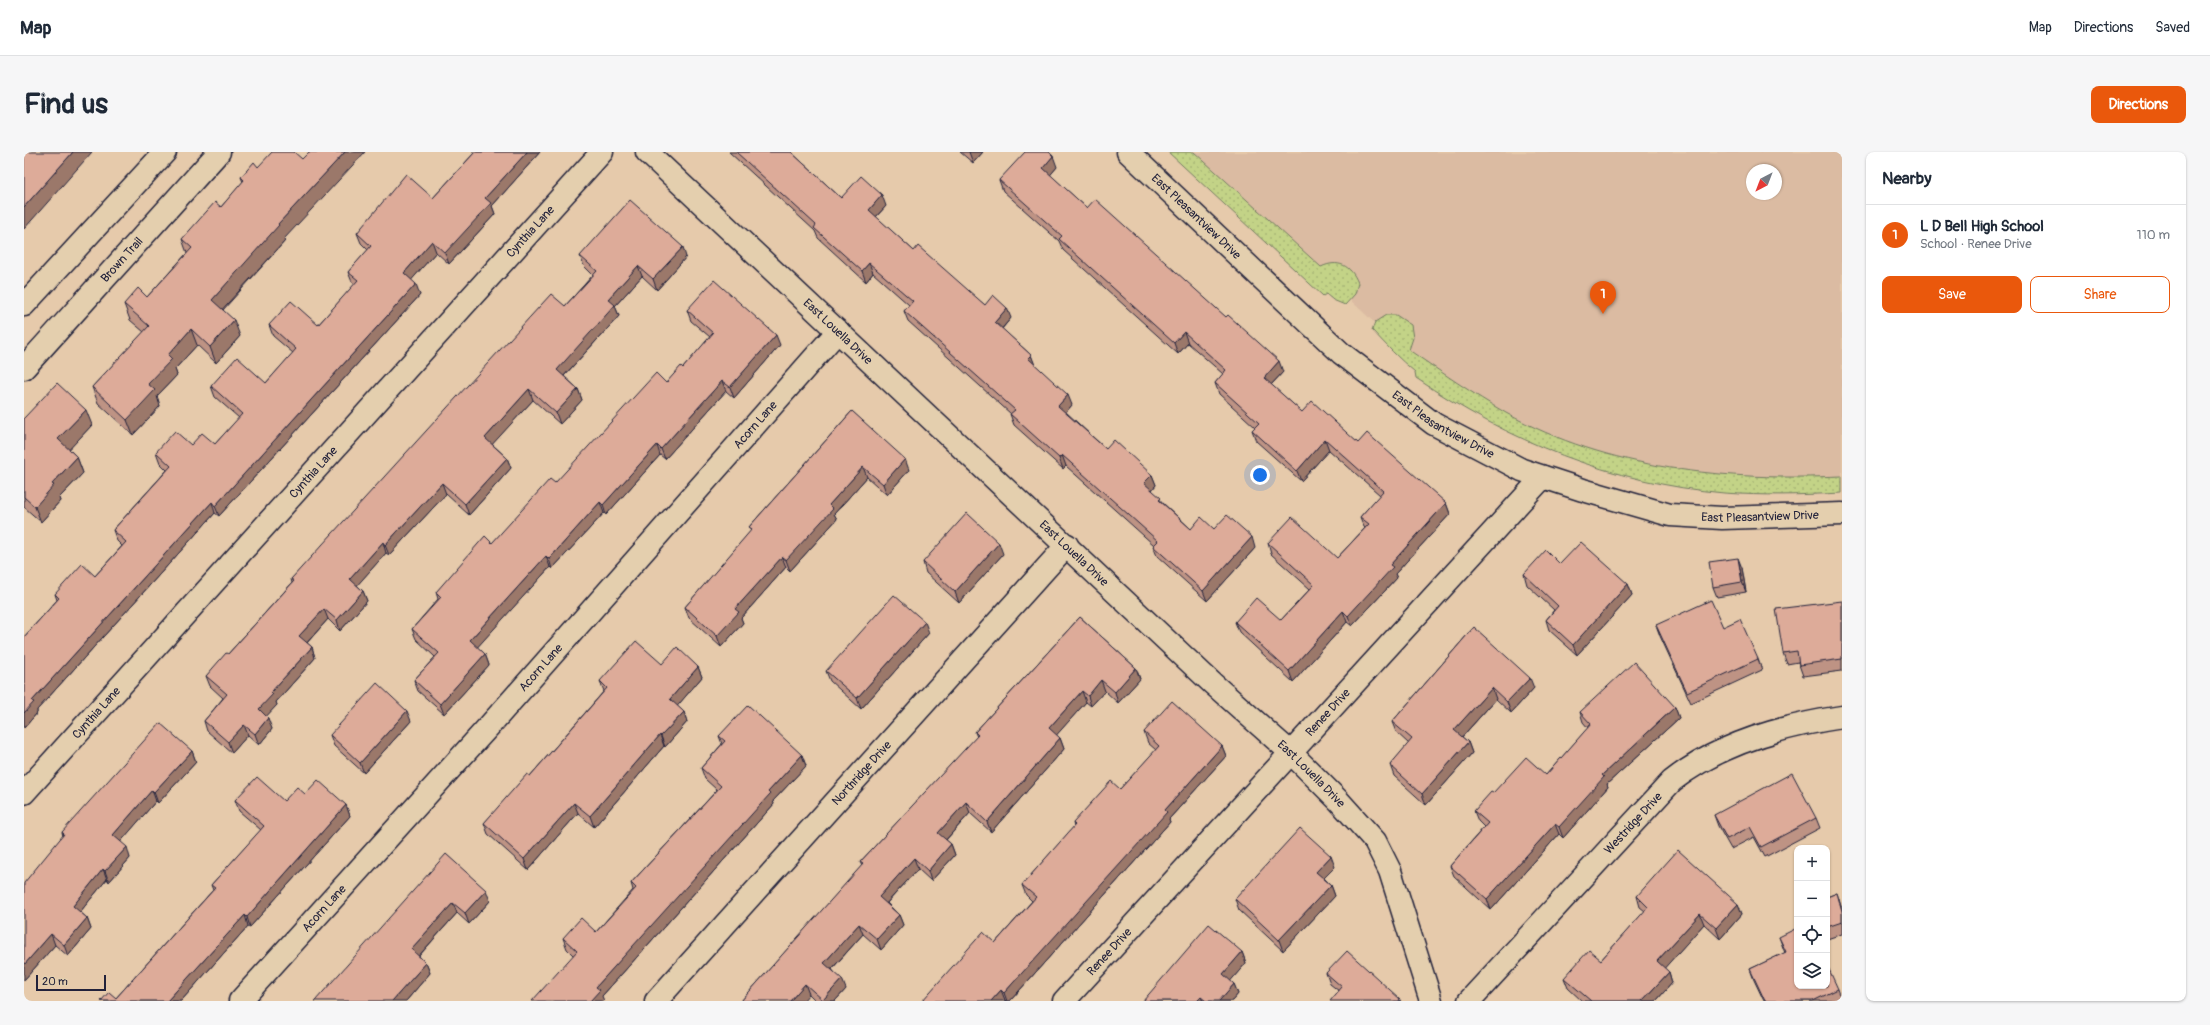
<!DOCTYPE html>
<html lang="en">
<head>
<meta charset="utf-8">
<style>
  :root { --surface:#fff; --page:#f6f6f7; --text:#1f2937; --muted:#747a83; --line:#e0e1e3; --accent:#ea580c }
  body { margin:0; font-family:Pangolin,sans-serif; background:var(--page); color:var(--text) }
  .controls { position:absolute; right:12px; bottom:12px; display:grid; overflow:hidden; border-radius:8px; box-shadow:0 1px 3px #0004 }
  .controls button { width:36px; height:36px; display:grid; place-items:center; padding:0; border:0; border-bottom:1px solid var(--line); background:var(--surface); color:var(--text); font:20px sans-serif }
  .compass { position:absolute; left:1722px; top:12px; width:36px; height:36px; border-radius:50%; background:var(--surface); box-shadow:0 1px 3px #0004; rotate:222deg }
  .scale { position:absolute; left:12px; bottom:10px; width:70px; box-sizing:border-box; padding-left:4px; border:2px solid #22223b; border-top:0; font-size:11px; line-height:14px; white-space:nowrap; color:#22223b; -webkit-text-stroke:3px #e4cfae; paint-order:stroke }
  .you { position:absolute; left:1236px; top:323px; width:14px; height:14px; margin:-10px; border:3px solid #fff; border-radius:50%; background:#1a73e8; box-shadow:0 0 0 6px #1a73e833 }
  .badge { display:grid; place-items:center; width:26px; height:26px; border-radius:50%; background:var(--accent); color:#fff; font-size:13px; font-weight:700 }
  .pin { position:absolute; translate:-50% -33px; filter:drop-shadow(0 1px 2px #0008) }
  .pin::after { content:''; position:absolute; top:21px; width:14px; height:12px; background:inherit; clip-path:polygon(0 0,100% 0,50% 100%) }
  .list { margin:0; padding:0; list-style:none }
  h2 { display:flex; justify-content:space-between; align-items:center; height:52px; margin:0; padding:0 16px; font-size:17px }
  h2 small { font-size:13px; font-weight:400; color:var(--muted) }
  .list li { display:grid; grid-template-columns:26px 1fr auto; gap:12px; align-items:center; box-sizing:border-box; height:60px; padding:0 16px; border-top:1px solid var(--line) }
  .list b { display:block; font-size:15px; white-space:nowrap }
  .list p { margin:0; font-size:13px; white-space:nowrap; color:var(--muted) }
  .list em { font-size:13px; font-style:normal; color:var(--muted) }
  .actions { display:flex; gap:8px; padding:12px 16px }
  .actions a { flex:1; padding:9px 0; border:1px solid var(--accent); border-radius:8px; text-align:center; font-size:14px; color:var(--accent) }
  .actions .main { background:var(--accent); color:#fff }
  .icon { flex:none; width:22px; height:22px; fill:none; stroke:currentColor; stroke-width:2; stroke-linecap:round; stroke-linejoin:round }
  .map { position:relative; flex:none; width:1818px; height:849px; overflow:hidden; border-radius:8px }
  header { display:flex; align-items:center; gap:24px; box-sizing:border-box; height:56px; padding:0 20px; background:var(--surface); border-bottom:1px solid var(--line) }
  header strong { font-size:19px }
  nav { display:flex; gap:22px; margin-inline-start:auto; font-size:14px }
  .intro { display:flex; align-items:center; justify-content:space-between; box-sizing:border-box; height:96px; padding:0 24px }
  h1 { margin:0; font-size:28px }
  .button { padding:10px 18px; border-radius:8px; background:var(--accent); color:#fff; font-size:14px; font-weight:700 }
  main { display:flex; gap:24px; padding:0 24px }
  aside { flex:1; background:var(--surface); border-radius:8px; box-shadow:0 1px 3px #0004 }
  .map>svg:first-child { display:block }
  .built { fill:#dbbba2; fill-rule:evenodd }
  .grass { fill:url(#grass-dots); stroke:#727a61 }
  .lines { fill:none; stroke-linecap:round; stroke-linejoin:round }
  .minor-casing { stroke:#22223b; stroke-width:25 }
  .minor { stroke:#e4cfae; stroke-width:22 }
  .wall { fill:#be9384; stroke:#22223b }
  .shaded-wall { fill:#9b786b; stroke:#22223b }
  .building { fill:#ddab99; stroke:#22223b }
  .labels { text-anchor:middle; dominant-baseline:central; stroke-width:3; stroke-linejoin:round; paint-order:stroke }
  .street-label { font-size:12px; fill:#22223b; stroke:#e4cfae }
</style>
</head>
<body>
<header>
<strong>Map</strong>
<nav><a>Map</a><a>Directions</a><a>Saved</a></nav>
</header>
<div class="intro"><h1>Find us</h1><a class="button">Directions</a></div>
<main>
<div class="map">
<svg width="1818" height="849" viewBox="0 0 1818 849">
  <defs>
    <pattern id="grass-dots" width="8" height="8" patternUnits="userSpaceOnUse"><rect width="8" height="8" fill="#c3d387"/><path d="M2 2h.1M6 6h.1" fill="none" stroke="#a7b575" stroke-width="1.8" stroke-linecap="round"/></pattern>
  </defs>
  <rect width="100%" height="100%" fill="#e6caab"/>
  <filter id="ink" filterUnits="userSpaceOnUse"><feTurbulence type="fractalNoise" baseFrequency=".025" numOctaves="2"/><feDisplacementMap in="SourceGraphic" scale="8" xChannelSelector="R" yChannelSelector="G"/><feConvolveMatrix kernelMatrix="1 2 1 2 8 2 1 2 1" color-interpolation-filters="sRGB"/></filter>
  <g filter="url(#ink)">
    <path class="built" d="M1158,0H1818V332H1695L1512,285L1368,187L1309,132ZM1728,18H1752V42H1728Z"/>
    <path class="grass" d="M1144,0H1170L1297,115C1314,107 1327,113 1334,131L1331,142L1321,153L1309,148L1302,142L1299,144Z
      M1362,163H1372L1387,173L1389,186L1385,198C1417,220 1449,242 1482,261C1585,318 1703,329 1818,324V341C1779,343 1739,344 1700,341C1588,331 1484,289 1392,226L1391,220C1375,207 1362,193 1348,178L1351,170Z"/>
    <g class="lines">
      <g class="minor-casing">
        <g id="minor">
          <path id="s1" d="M623,0L1188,531L1266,600L1315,649L1351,689L1366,719L1407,849"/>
          <path id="s2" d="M1104,0L1317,201L1410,272L1498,318L1559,338L1646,363L1698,366L1818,362"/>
          <path d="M0,153L141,0"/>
          <path id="s3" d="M0,216L195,0"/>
          <path id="s4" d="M0,641L578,0"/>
          <path id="s5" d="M216,849L466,573L814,179"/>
          <path id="s6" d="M632,849L1043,393"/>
          <path id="s7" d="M1040,849L1519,325"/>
          <path id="s8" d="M1445,849L1648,629C1696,591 1758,574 1818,565"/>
        </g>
      </g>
      <use href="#minor" class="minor"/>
    </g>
    <path class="wall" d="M448,0H516L468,54L471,62L425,112L412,100L387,128L396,143L195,364L191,361L13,558V561L0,576V485L33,448L31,442L71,424L98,394L93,389L89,378L143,318L136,311L132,300L167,293L191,292L215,266L191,245L187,234L242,231L269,201L249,184L245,173H294L331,132L328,130L324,120L344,98L337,91L333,81L409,46L450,1Z
      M705,0H767L817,46L862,54L852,65L890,99L961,153L987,166L978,177L1007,203L1010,212L1048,253L1042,260L1082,297L1128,323L1132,333L1128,338L1139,351L1167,377H1190L1231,396L1183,449L1133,404L1129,394L1130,393L1042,314L1039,317L990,273L986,262H987L884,169L880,159L885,153L849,121L842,130L794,86L791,79Z
      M936,0H959L949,11Z
      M234,15L261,89L199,158L216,184L192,211L173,193L151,217L153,223L133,244L136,254L109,283L74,251L68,235L120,180L106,168L100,152L123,145L163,101L158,87L197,55L219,30L217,25Z
      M1033,15L1026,23L1063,56L1259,220L1247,233L1278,260L1334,291L1422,351L1426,362L1371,422L1373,426L1328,474L1323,470L1269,530L1215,480L1211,470L1257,468L1286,437L1247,402L1244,391L1313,406L1341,376L1340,375L1336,365L1356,343L1305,298L1277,329L1232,289L1228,278L1231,275L1195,242L1191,231L1199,222L1164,191L1154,202L1039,98L1035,89L979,39L975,28Z
      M556,104L662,105L633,138L618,124L591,154L595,164L540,224L554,237L558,248L536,272L509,248L468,292L483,306L487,316L445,363L422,342L365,403L362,401L333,433L339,439L343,449L316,479L304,467L283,491L288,495L291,506L252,550L253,553L242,564L248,577L235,593L224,583L208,601L183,579L180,569L199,546L186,534L182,524L204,502L268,431L267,427L541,154L569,123L560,114Z
      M663,158L756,193L710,246L702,239L641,307L636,303L582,363L580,361L528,417L526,415L453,495L461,502L465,513L420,562L394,539L390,528L411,505L392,487L388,477L414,447L412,440L468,391L531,331L642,231L659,216L686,185L667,169Z
      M828,259L885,318L863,343L843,325L810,362L813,367L766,419L762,415L717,466L719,471L697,495L665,466L661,455L727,379L725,375Z
      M0,266L68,273L45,297L53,305L59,321L35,346L36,349L17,370L0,355Z
      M979,402L935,451L902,421L899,410Z
      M1536,412L1604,432L1608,443L1553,503L1525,478L1522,468L1530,458L1503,433L1500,422Z
      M1718,416L1722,440L1693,445L1689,435Z
      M1818,449V519L1779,524L1774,510L1763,512L1759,501Z
      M1056,465L1112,516L1116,527L1094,551L1081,539L1067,554L1062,550L1032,583L1036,586L1040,597L967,680L946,661L922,688L927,692L931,703L907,729L894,717L863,751L875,763L879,773L857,798L839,782L808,817L822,837L811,849H792L785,842L717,849L838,714L836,710L953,585L951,580Z
      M1632,473L1699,475L1734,507L1738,518L1667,551L1636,484Z
      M1450,475L1510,536L1487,561L1472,547L1438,585L1444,590L1448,601L1402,653L1370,624L1366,613L1385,592L1372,580L1368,570Z
      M905,481L837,557L806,529L802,519Z
      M638,512L674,515L678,525L653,554L660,560L663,570L641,595L640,594L570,675L554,661L504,718L464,682L460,671L506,624L580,539L576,529Z
      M1651,555L1655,566L1583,632L1584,635L1539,686L1535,682L1467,758L1430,724L1426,714L1460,675L1454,669L1450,659L1469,641L1522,623L1564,576L1559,570L1556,560Z
      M387,569L340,621L310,594L306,583Z
      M1120,580L1198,594L1202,604L1145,667L1146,670L986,849H982L981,848L898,849L971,791L1008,749L1002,743L998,733L1050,675L1049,671L1096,637L1132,598L1124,591Z
      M695,584L778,603L782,614L749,649L750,652L578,844L549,803L543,797L539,786L572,780L609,738L607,731L693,638L681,627L677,616L698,592Z
      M168,599L172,610L134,651L132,649L96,690L106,706L85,730L83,727L56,760L63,766L67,777L44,804L31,793L0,828L39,684L38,680Z
      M281,642L322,653L326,664L226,775L224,774L157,849H77L92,846L189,738L187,733L237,678L215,659L211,648L260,649Z
      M1690,663L1792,666L1796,676L1741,705L1730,685L1707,697L1694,674Z
      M422,702L466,749L445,772L433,761L395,804L402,811L406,821L382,849Z
      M1311,715L1300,726L1307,733L1311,744L1259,799L1215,758L1211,747Z
      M1813,741L1818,757V782L1803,787V745Z
      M1613,744L1714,752L1718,762L1696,787L1680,772L1640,816L1645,820L1648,831L1632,849H1558L1544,836L1540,826L1577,808L1621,759L1616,755Z
      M1755,785L1814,837L1818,848L1815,849H1740L1730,828L1726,817L1761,801Z
      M1218,800L1222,811L1206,829L1210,832L1214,842L1208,849H1119Z
      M1302,821L1377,849L1315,839L1306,832Z"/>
    <path class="shaded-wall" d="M49,0H68L0,77V55Z
      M321,0H341L260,87L261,89L193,163L188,148L254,72Z
      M503,0H516L468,54L471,62L425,112L421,101L461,46Z
      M945,0H959L949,11Z
      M1029,4L1033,15L1023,27L1019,16Z
      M858,43L862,54L848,69L845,58Z
      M408,89L412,100L384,132L380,121Z
      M659,95L662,105L633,138L629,127Z
      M845,111L849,121L842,130L838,119Z
      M614,114L618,124L591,154L595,164L536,228L533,218L584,147Z
      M392,132L396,143L195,364L191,354Z
      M983,156L987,166L974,181L971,170Z
      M210,168L216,184L192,211L186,195Z
      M167,177L173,193L151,217L153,223L133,244L136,254L109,283L103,268L124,232L144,203Z
      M1160,180L1164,191L1154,202L1150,191Z
      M752,183L756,193L710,246L706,235Z
      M1007,203L1011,213L1004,206Z
      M1255,209L1259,220L1244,236L1240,226Z
      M698,229L702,239L641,307L637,297Z
      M505,237L509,248L465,296L461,286Z
      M554,237L558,248L536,272L532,261Z
      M1044,243L1048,253L1038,264L1034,254Z
      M62,258L68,273L40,303L34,287Z
      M1301,287L1305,298L1277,329L1273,319Z
      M633,293L636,303L582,363L579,353Z
      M1038,303L1042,314L1039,317L1035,306Z
      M53,305L59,321L35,346L36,349L17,370L11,355L28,332Z
      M483,306L487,316L445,363L441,352Z
      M881,307L885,318L863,343L859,332Z
      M839,315L843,325L810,362L813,367L766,419L762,408L805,353Z
      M1128,323L1132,333L1124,342L1120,331Z
      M418,331L422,342L365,403L361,393Z
      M188,350L191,361L13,558V561L0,576V561L8,549Z
      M576,350L580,361L528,417L525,407Z
      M1422,351L1426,362L1371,422L1373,426L1328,474L1324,464L1366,413Z
      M1228,385L1231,396L1183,449L1179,439Z
      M359,390L362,401L330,437L326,427Z
      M975,391L979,402L935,451L931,440Z
      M522,404L526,415L450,499L446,488Z
      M758,405L762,415L717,466L719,471L697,495L693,484L711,457Z
      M1714,406L1718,416L1722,440L1718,430Z
      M1604,432L1608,443L1553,503L1549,493Z
      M339,439L343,449L316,479L313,468Z
      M300,457L304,467L279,495L275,484Z
      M1319,459L1323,470L1269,530L1265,519Z
      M901,470L905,481L837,557L833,546Z
      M288,495L291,506L252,550L253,553L239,568L235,557L247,540Z
      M461,502L465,513L420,562L416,552Z
      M674,515L678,525L650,558L646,547Z
      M1112,516L1116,527L1094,551L1091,540Z
      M1506,526L1510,536L1487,561L1483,550Z
      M1077,528L1081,539L1067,554L1064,544Z
      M1468,536L1472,547L1434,589L1430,578Z
      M1058,539L1062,550L1029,587L1025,576Z
      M1651,555L1655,566L1583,632L1584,635L1539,686L1535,675L1578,623Z
      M383,559L387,569L340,621L336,611Z
      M660,560L663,570L641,595L637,584Z
      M244,566L248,577L235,593L231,582Z
      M220,573L224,583L208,601L204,590Z
      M636,583L640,594L570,675L566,664Z
      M1036,586L1040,597L967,680L963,670Z
      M1444,590L1448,601L1402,653L1398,642Z
      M1198,594L1202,604L1145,667L1146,670L986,849H983L980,841L1141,658Z
      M168,599L172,610L134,651L130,640Z
      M778,603L782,614L749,649L750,652L578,844L580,849H566L572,835L744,640Z
      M128,638L132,649L93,694L89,683Z
      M942,650L946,661L918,692L914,681Z
      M550,651L554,661L504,718L500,707Z
      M322,653L326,664L226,775L223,765Z
      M1531,672L1535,682L1467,758L1463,747Z
      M927,692L931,703L907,729L904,719Z
      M103,695L106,706L85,730L81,719Z
      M1307,704L1311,715L1296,730L1292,720Z
      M890,706L894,717L859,755L855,745Z
      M79,717L83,727L52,765L49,754Z
      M1307,733L1311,744L1259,799L1255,788Z
      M462,738L466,749L445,772L441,761Z
      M429,751L433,761L391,808L387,797Z
      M1714,752L1718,762L1696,787L1692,776Z
      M1676,762L1680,772L1637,820L1633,809Z
      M221,763L224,774L157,849H143Z
      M875,763L879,773L857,798L853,787Z
      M63,766L67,777L44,804L40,793Z
      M835,772L839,782L804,821L800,811Z
      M27,782L31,793L0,828V813Z
      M1218,800L1222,811L1203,833L1199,822Z
      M402,811L406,821L382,849H368Z
      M1645,820L1648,831L1632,849H1618Z
      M818,827L822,837L811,849H799V848Z
      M781,832L785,842L779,849H766Z
      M1210,832L1214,842L1208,849H1195Z
      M977,838L981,848L980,849H967Z
      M1177,845L1179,849H1173Z"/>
    <path class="building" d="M0,0H49L0,55Z
      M248,0H270L278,7L285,0H321L254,72L255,73L188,148L210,168L186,195L167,177L144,203L148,207L124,232L131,238L103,268L68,235L125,174L100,152L114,136L123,145L168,96L158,87L191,50L197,55L220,28L217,25L230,10L234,15Z
      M451,0H503L461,46L467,51L421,101L408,89L380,121L392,132L191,354L188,350L8,549L10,550L0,561V485L35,446L31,442L58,412L71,424L102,390L89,378L147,314L132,300L151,279L167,293L178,281L191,292L218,262L187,234L213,205L242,231L272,197L245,173L267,149L294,173L334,128L324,120L347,94L333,81L382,22L409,46Z
      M712,0H767L817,46L837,24L858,43L845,58L890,99L894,94L961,153L969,143L983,156L971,170L1007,203L1004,206L1044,243L1034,254L1082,297L1090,288L1128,323L1120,331L1137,346L1135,348L1167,377L1177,365L1190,377L1203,363L1228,385L1179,439L1129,394L1134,389L1038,303L1035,306L986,262L991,258L880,159L889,149L845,111L838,119L790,76L792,73Z
      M1001,0H1025L1029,4L1019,16L1063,56L1071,47L1202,165L1204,163L1255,209L1240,226L1278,260L1288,249L1334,291L1343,281L1422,351L1366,413L1369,415L1324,464L1319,459L1265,519L1211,470L1232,446L1257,468L1290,433L1244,391L1268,365L1313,406L1345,372L1336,365L1359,339L1301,287L1273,319L1228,278L1235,271L1191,231L1202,218L1160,180L1150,191L1035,87L1038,84L975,28Z
      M606,48L659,95L629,127L614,114L584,147L591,153L533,218L554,237L532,261L505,237L461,286L483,306L441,352L418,331L361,393L359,390L326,427L339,439L313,468L300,457L275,484L288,495L247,540L249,542L235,557L244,566L231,582L220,573L204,590L180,569L203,542L182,524L202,501L204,502L270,429L267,427L527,142L541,154L573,119L556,104Z
      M690,128L752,183L706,235L698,229L637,297L633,293L579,353L576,350L525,407L522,404L446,488L461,502L416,552L390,528L415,501L388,477L417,445L412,440L461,384L468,391L526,327L531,331L632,221L642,231L657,214L659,216L689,181L663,158Z
      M33,231L62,258L34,287L53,305L28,332L30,333L11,355L0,345V266Z
      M828,259L881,307L859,332L839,315L805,353L809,357L762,408L758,405L711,457L715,460L693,484L661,455L728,377L725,375Z
      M943,361L975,391L931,440L899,410Z
      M1557,390L1604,432L1549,493L1522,468L1534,454L1500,422L1522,398L1536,412Z
      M1714,406L1718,430L1689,435L1685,410Z
      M870,443L901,470L833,546L802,519Z
      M1687,448L1699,475L1716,467L1734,507L1663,540L1632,473Z
      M1818,449V507L1775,513L1773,499L1759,501L1752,457Z
      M1056,465L1112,516L1091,540L1077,528L1064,544L1058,539L1025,576L1036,586L963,670L942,650L914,681L927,692L904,719L890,706L855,745L875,763L853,787L835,772L800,811L818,827L799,848L781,832L766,849H717L839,712L836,710L954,583L951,580Z
      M1450,475L1506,526L1483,550L1468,536L1430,578L1444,590L1398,642L1366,613L1388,587L1368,570Z
      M612,489L638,512L653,495L674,515L646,547L660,560L637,584L636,583L566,664L550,651L500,707L460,671L503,622L506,624L583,536L576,529Z
      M1610,510L1651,555L1578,623L1580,625L1535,675L1531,672L1463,747L1426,714L1464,671L1450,659L1467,640L1469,641L1502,605L1522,623L1567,572L1556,560Z
      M353,531L383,559L336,611L306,583Z
      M1148,549L1198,594L1141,658L1143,660L980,841L977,838L967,849H898L959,780L971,791L1012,745L998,733L1051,673L1049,671L1087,629L1096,637L1135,594L1120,580Z
      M724,553L778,603L744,640L746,642L572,835L576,838L566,849H508L553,799L539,786L557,766L572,780L612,736L607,731L697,634L677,616L701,589L695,584Z
      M136,571L168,599L130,640L128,638L89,683L103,695L81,719L79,717L49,754L63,766L40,793L27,782L0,813V731L40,682L38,680Z
      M1768,621L1792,666L1737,695L1726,675L1703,687L1690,663Z
      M233,625L260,649L273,635L281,642L294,628L322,653L223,765L221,763L143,849H77L85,840L92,846L191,736L187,733L240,674L211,648Z
      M1276,676L1307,704L1292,720L1307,733L1255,788L1211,747Z
      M1654,698L1714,752L1692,776L1676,762L1633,809L1645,820L1618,849H1567L1540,826L1565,798L1577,808L1624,755L1613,744Z
      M422,702L462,738L441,761L429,751L387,797L402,811L368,849H291Z
      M1813,741L1818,759V770L1803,775V745Z
      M1185,772L1218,800L1199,822L1210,832L1195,849H1182L1177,845L1173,849H1119Z
      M1773,776V834H1803V813L1814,837L1789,849H1741L1726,817L1762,800L1755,785Z
      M1323,799L1376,847L1375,849H1306L1318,835L1302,821Z"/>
  </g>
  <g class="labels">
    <g class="street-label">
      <text stroke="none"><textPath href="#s2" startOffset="94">East Pleasantview Drive</textPath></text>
      <text stroke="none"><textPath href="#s4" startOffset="756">Cynthia Lane</textPath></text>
      <text stroke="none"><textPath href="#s3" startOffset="146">Brown Trail</textPath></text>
      <text stroke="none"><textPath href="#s1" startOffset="262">East Louella Drive</textPath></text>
      <text stroke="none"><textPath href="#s2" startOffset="418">East Pleasantview Drive</textPath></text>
      <text stroke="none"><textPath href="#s5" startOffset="773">Acorn Lane</textPath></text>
      <text stroke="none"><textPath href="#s4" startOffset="432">Cynthia Lane</textPath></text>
      <text stroke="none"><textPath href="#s2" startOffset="754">East Pleasantview Drive</textPath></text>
      <text stroke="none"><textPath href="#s1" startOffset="586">East Louella Drive</textPath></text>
      <text stroke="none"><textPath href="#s5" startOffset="449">Acorn Lane</textPath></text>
      <text stroke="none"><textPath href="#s7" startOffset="391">Renee Drive</textPath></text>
      <text stroke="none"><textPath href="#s4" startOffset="108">Cynthia Lane</textPath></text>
      <text stroke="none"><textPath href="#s6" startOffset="307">Northridge Drive</textPath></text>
      <text stroke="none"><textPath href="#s1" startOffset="910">East Louella Drive</textPath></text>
      <text stroke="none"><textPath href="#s8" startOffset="242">Westridge Drive</textPath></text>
      <text stroke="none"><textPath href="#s5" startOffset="125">Acorn Lane</textPath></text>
      <text stroke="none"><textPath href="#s7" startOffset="67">Renee Drive</textPath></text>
    </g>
  </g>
</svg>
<div class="controls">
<button>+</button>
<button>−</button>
<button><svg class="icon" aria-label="locate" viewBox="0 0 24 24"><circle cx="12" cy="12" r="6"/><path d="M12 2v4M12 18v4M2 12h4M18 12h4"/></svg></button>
<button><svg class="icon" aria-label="layers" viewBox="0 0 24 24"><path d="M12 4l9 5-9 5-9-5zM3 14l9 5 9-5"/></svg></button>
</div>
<svg class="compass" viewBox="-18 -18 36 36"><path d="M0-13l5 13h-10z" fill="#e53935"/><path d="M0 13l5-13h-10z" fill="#747a83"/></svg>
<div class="scale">20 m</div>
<div class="you"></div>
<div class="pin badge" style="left:1579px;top:162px">1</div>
</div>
<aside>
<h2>Nearby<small></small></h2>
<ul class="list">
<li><span class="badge">1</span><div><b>L D Bell High School</b><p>School · Renee Drive</p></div><em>110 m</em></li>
</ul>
<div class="actions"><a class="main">Save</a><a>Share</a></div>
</aside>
</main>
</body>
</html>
